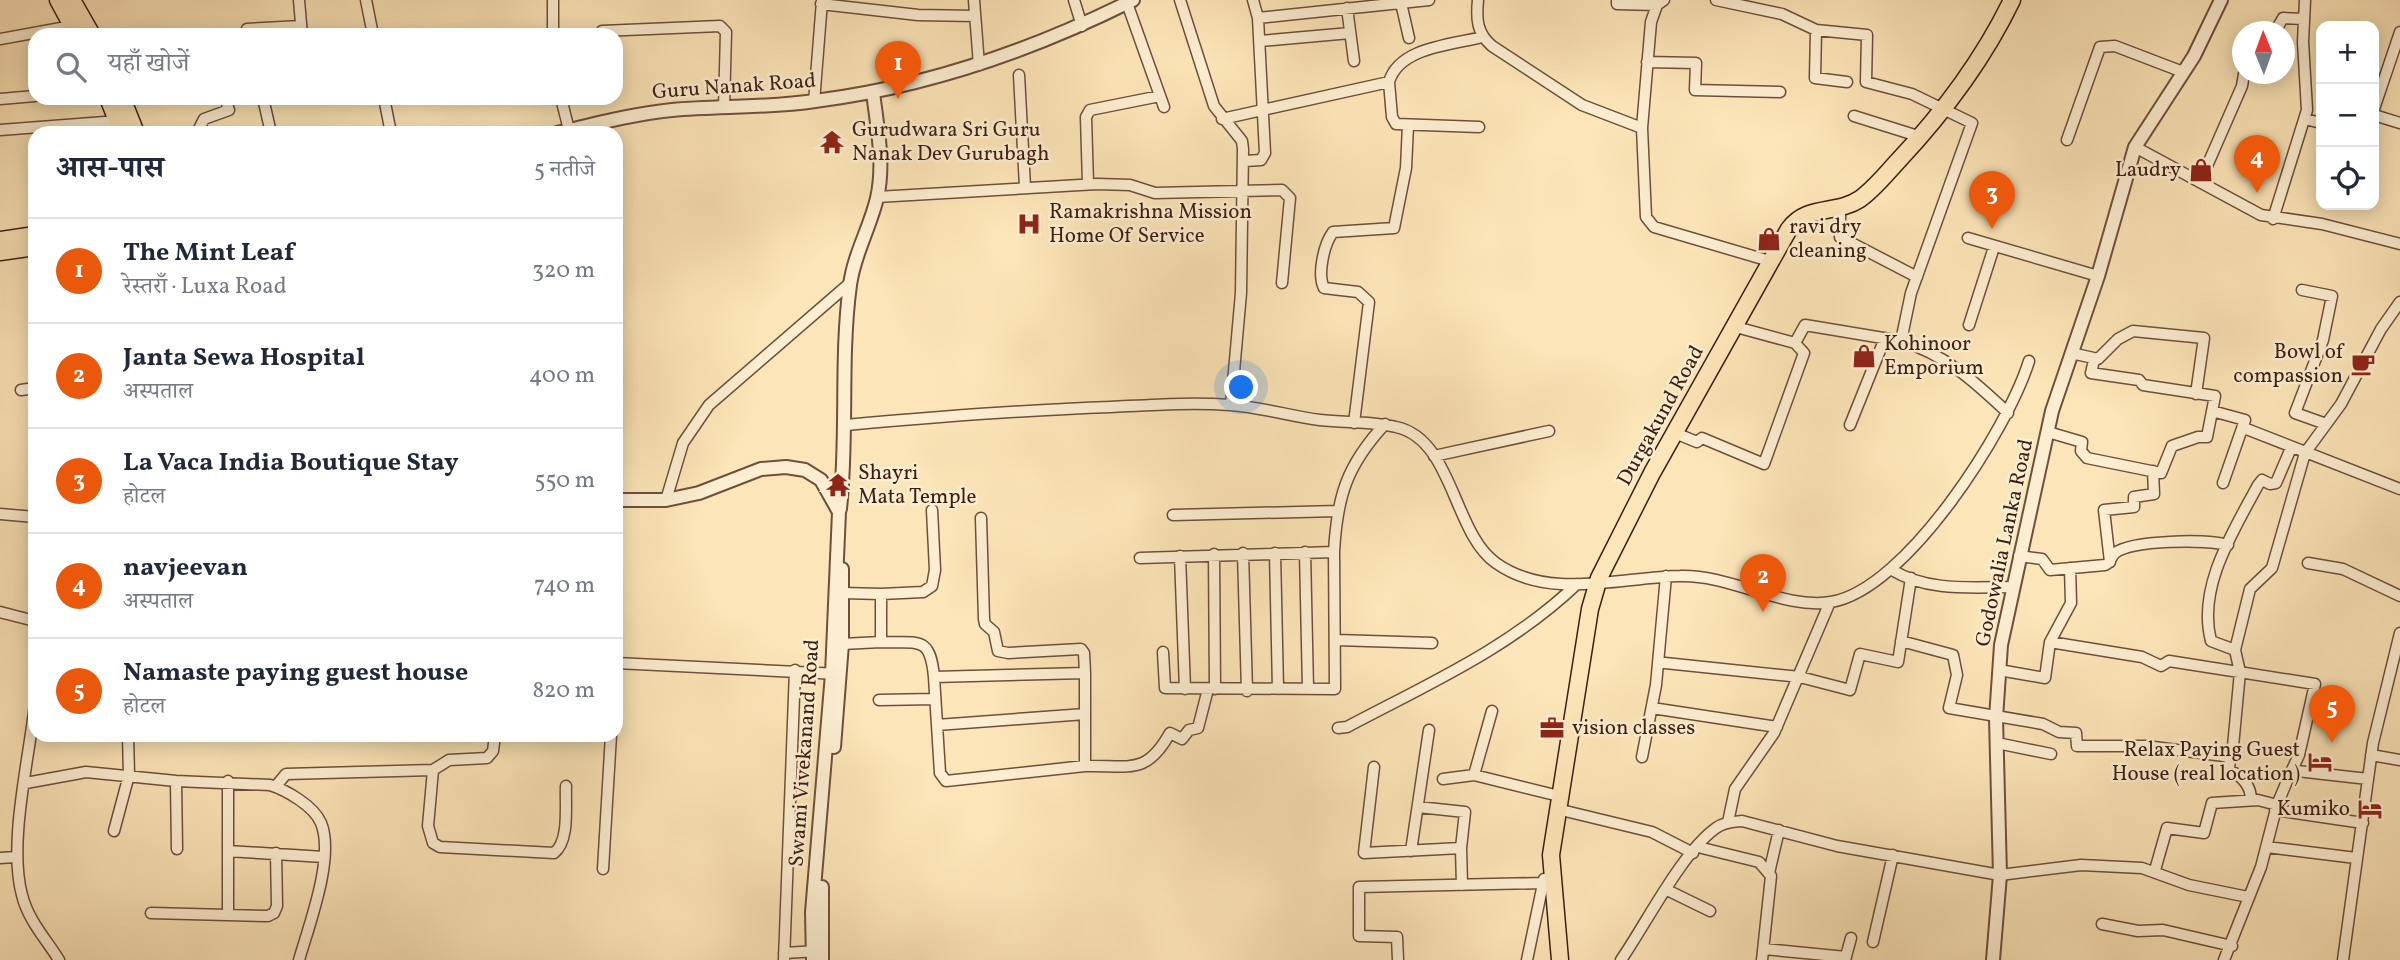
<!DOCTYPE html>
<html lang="hi">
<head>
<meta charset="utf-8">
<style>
  :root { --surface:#fff; --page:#f6f6f7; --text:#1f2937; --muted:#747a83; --line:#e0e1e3; --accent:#ea580c }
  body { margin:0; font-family:Vollkorn,"Noto Serif Devanagari",serif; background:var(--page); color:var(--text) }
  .controls { position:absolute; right:21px; top:21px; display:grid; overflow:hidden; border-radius:14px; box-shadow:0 4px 18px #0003 }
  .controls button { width:63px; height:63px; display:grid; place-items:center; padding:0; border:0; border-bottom:2px solid var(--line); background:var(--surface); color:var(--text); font:35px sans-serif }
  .compass { position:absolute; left:2232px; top:21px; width:63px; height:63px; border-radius:50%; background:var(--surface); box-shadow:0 4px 18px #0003; rotate:359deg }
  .you { position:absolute; left:1242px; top:388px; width:24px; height:24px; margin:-18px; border:5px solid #fff; border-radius:50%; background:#1a73e8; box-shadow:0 0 0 10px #1a73e833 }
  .badge { display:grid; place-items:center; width:46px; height:46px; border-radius:50%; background:var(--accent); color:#fff; font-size:23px; font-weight:700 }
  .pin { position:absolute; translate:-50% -58px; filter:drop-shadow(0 2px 4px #0008) }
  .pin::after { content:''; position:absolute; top:37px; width:24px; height:21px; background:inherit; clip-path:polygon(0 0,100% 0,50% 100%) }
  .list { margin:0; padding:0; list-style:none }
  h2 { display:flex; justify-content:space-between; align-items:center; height:91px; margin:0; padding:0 28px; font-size:30px }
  h2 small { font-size:23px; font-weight:400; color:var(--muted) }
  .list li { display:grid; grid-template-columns:46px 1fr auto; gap:21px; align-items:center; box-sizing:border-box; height:105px; padding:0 28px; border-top:2px solid var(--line) }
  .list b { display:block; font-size:26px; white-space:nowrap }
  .list p { margin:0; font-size:23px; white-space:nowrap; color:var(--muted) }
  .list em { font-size:23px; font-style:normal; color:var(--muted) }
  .icon { flex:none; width:38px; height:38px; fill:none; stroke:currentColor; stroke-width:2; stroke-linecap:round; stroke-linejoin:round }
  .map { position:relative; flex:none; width:2400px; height:960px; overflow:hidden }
  .search { position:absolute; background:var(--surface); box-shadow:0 4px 18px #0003; left:28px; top:28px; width:595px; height:77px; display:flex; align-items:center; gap:18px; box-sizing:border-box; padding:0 24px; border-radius:21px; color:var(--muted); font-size:26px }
  .panel { position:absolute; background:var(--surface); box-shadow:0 4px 18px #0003; left:28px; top:126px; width:595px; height:616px; border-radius:21px }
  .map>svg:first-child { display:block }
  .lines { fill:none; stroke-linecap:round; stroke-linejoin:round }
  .minor-casing { stroke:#6c503b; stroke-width:13 }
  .tertiary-casing { stroke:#6c503b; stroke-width:16 }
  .primary-casing { stroke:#3c1e11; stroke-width:19 }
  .minor { stroke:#fdeed1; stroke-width:10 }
  .tertiary { stroke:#fdeed1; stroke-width:12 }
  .primary { stroke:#fce5b8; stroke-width:16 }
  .labels { text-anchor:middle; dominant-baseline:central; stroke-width:5; stroke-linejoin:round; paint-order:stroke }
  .street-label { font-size:21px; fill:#3c1e11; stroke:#fdeed1 }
  .poi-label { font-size:21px; fill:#3c1e11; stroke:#fdeed1; text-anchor:start }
</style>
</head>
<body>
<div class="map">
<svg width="2400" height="960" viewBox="0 0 2400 960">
  <rect width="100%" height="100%" fill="#fce5b8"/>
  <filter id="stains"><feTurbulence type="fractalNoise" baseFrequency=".00286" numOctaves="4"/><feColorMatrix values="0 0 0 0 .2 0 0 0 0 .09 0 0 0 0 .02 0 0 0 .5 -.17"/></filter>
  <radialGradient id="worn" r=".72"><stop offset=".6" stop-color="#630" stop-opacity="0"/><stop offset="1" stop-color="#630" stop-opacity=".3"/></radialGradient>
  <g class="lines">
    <g class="minor-casing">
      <path id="minor" d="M299,0L302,35
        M366,0L373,35
        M974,0L979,65
        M1074,0L1082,26
        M1180,0L1214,106L1242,141L1243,149L1241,293L1231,405
        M1253,0L1258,18L1429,0
        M1478,0C1476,20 1477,33 1492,46L1582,105L1642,128L1646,217L1654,227L1773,262
        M1617,0V4L1657,5
        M1716,0L1782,14L1816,30L1867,35L1866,82L1912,94L1972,123L1911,293L1901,341C1945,354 1975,382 2008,413
        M1127,3L1164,107
        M1401,3L1409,38
        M821,4L918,15L975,16
        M1347,8L1354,61
        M1816,30L1815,78L1847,82
        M602,31L720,26L726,32L724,107
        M2275,32L2283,18L2304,19
        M249,35L247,29L301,26
        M553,35V0
        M0,39L72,26
        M1260,41L1350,33
        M1647,62L1696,63L1695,90L1780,92
        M1019,75L1025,187
        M1389,82L1392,117L1396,124L1479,127
        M263,98L271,133
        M384,98L391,133
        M561,98L569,130
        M0,99L35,96
        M814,102L822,1
        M2374,109L2400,32
        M2374,115L2400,123
        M1854,116L1921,137
        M1222,119L1389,82C1399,47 1452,45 1482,37
        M2305,119L2321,123
        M1642,128L1651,22L1657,5L1664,0
        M0,130L118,121
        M197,133L204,119L229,110L225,98
        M2067,140L2100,47L2115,46L2183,72
        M2135,147L2261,215L2322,224L2400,244
        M1245,161L1261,160L1265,153L1258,18
        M2200,182L2242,86L2244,74
        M1088,184L1086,117L1090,110L1160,96
        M877,197L1097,184L1130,185L1155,193L1282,190L1290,198L1282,283
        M1840,207V237L1917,277
        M2273,219L2307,110L2303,42L2305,0
        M1968,238L2098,276
        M2302,290L2332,296L2323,340L2295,413L2326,424
        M1969,325L1994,247
        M1795,343L1805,325L1901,341
        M2071,353L2098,359L2118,339L2133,331L2204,338L2196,394
        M21,390L35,388
        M2212,411L2245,420L2223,483
        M1354,423L1369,302L1358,292L1324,288C1317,274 1324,244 1333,232L1394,228L1406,168L1408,125
        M846,425C935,417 1022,410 1111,407C1151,405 1191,402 1230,405C1260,407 1290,416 1320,420C1345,423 1371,421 1396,427C1453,439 1453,533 1496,563C1549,601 1621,577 1680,576C1730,574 1784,610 1831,602C1906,590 2008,429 2029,361
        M1850,425L1885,338
        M2244,428L2400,489
        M2048,432L2082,442L2081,451L2087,458L2161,473L2172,446L2198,437H2207L2215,396L2143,385L2139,380L2091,373L2094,360
        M1675,433L1697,442L1702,438L1764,464L1804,353L1795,343L1736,327
        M1434,456L1549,431
        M666,500L683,443L709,405L850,283
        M0,514L35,517
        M1173,515L1338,511
        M981,518L984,619L985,624L994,632L998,651L1008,653L1081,649L1084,653L1085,673
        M1305,552L1308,689
        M1243,553L1247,691
        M1275,553L1278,689
        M1214,554L1215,689
        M1180,556L1185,689
        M2019,556L2042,559L2050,570L2105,565C2112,562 2110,557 2115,553C2132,540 2207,539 2228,545
        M1140,558L1334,552C1337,496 1347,465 1385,424
        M2110,562L2104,510L2134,507V497L2154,494L2153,471
        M2308,563L2343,569L2400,596
        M1892,570C1928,592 1972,587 2013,587
        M843,593L881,594V642C918,644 930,634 934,677L1085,673V766L946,781L940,773L937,725
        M881,594L923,592L932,586L935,570L932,510
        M0,612L35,621
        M1336,640L1432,643
        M1901,641L1953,655L1957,675L1949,708L2043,724L2059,732L2076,733L2077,746H2146L2232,757L2240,672L2235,650L2250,589L2272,568L2305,453L2341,404L2381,329L2400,302
        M2050,642L2142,657L2161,666L2169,661L2315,684L2299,755L2290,774
        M842,644L881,642
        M2235,650L2211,641C2197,587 2233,532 2258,485L2262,480L2270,484L2276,483L2291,448
        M1163,652L1165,688L1335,689L1334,552
        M616,663L839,674
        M1665,663L1800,677L1850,690L1860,654L1898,662L1911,578
        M1999,670L2045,678L2050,642L2071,603L2070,568
        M934,677L937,725L1085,714
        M879,700L935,699
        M35,704C29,759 8,844 22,895C28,920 46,939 59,960
        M1652,708L1777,727
        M1492,711L1474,775L1559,796
        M1338,728L1347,727C1428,684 1510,648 1577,584
        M495,735L493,751L487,758L449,760L433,770L428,826L433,843L440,847L554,853C570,841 565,805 566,786
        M1997,743L2051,754
        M2371,755L2400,760
        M1642,757L1656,685L1666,576
        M2230,757L2229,770C2242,776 2251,785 2251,800
        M1085,766C1130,765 1146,776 1170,733L1182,739L1189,730L1198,728L1208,689
        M1374,767L1364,853L1461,848L1462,885
        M1443,779L1474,775
        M176,781L177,849
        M26,783L86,772L176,781L270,785C286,790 314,806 321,823C335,857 309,925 299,960
        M276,786L286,774L433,770
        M1418,807L1465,812L1461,848
        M1557,809L1652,832L1693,853
        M2275,810L2363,823
        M1728,822L1735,789L1774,733L1830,602
        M114,831L129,775L128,735
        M1698,847L1759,862L1771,876L1762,960
        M2267,847L2356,858
        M228,851L324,857
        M1411,851L1429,730
        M0,858L16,857
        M603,869L611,735
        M2155,870L2167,828L2204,833L2212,803L2258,800L2277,805
        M1769,873L1779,830
        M1667,890L1710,911
        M151,913L268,916L274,913L277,906L276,853
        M228,914V781
        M2102,924L2138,931L2163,930L2232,946
        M1873,942L1893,855
        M1764,949L1846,957
        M784,953L818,951
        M784,960L795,670
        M1398,960L1397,937L1359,936V887L1543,883
        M1527,960L1544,879
        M1621,960C1646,924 1682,852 1716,828C1724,822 1733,822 1742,821L1837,846L2000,875L2081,865L2142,868L2189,885L2248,897
        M1845,960L1851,938
        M2224,960L2261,867L2277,805L2290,774L2297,771L2368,779
        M2343,960L2373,743L2400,633"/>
    </g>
    <g class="tertiary-casing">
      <path id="tertiary" d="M557,133C595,124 633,114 672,110C719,106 768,108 815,101C926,87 1033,50 1133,0
        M616,500H666L699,493L761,469L786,467L805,470L821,480L839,512L832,674L812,912L813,960
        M840,509C848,434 840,359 850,285C854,254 870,228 877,198C885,163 877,127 873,92
        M834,747L842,644V569
        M822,960V887
        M1993,960L2000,875L1996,718L2001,645L2052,411L2098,276L2135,147L2194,56L2221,0"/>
    </g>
    <g class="primary-casing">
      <path id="primary" d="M58,0L77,35
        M72,0L92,35
        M108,98L122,133
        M122,98L136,133
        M0,240L35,235
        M0,252L35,247
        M1560,960L1551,855L1590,609L1599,578L1652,473L1789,229C1807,204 1836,215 1860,199C1874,189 1886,174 1898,161C1943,113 1983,60 2012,0"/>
    </g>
    <use href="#minor" class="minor"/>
    <use href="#tertiary" class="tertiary"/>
    <use href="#primary" class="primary"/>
  </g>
  <defs>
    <g id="temple-bare" transform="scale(1.89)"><path d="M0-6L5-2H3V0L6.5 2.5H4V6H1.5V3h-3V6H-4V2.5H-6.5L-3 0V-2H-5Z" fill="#8f2418" stroke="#fdeed1" stroke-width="2.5" paint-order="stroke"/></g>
    <g id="shop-bare" transform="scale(1.89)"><path d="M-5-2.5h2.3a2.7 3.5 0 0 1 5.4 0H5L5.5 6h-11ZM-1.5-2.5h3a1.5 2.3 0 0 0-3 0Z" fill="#8f2418" stroke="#fdeed1" stroke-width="2.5" paint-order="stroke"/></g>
    <g id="hospital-bare" transform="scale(1.89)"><path d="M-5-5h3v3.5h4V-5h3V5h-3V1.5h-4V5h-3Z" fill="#8f2418" stroke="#fdeed1" stroke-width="2.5" paint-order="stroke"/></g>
    <g id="cafe-bare" transform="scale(1.89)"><path d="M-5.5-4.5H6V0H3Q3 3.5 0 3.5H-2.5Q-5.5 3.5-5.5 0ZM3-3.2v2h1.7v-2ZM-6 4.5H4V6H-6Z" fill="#8f2418" stroke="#fdeed1" stroke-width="2.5" paint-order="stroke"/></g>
    <g id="office-bare" transform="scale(1.89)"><path d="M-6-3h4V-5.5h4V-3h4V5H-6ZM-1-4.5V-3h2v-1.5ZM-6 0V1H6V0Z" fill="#8f2418" stroke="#fdeed1" stroke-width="2.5" paint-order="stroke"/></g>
    <g id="hotel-bare" transform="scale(1.89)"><path d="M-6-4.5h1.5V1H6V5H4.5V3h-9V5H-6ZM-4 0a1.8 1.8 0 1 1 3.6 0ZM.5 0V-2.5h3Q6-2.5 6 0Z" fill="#8f2418" stroke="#fdeed1" stroke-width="2.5" paint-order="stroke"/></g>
  </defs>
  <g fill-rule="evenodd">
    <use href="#temple-bare" x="832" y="142"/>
    <use href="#shop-bare" x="2201" y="170"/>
    <use href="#hospital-bare" x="1029" y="224"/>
    <use href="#shop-bare" x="1769" y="239"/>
    <use href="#shop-bare" x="1864" y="356"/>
    <use href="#cafe-bare" x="2363" y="364"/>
    <use href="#temple-bare" x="838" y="485"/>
    <use href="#office-bare" x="1552" y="728"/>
    <use href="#hotel-bare" x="2320" y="762"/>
    <use href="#hotel-bare" x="2370" y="809"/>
  </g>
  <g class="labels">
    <g class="street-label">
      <text transform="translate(734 87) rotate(-4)">Guru Nanak Road</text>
      <text transform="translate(1661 416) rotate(-61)">Durgakund Road</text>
      <text transform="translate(2005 543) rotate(-78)">Godowalia Lanka Road</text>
      <text transform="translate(805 753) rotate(-86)">Swami Vivekanand Road</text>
    </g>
    <g class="poi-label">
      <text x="852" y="130">Gurudwara Sri Guru<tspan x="852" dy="24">Nanak Dev Gurubagh</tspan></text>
      <text x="2181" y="170" text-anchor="end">Laudry</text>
      <text x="1049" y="212">Ramakrishna Mission<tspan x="1049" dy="24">Home Of Service</tspan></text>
      <text x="1789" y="227">ravi dry<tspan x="1789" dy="24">cleaning</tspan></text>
      <text x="1884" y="344">Kohinoor<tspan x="1884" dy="24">Emporium</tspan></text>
      <text x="2343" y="352" text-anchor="end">Bowl of<tspan x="2343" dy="24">compassion</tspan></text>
      <text x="858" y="473">Shayri<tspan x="858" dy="24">Mata Temple</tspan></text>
      <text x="1572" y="728">vision classes</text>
      <text x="2300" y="750" text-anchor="end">Relax Paying Guest<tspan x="2300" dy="24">House (real location)</tspan></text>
      <text x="2350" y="809" text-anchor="end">Kumiko</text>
    </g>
  </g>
  <rect width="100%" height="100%" filter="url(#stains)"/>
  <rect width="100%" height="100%" fill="url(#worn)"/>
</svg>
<div class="controls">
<button>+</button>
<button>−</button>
<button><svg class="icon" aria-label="locate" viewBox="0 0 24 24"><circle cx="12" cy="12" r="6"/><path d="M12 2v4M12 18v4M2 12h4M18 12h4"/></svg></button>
</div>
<svg class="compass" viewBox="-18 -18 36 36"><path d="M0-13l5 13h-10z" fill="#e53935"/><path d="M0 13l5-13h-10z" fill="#747a83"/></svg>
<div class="you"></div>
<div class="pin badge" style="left:898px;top:99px">1</div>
<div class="pin badge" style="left:1763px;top:612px">2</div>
<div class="pin badge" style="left:1992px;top:229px">3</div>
<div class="pin badge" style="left:2257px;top:193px">4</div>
<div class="pin badge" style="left:2332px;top:743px">5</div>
<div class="search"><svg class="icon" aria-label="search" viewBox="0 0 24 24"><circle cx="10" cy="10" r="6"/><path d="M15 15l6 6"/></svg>यहाँ खोजें</div>
<section class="panel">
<h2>आस-पास<small>5 नतीजे</small></h2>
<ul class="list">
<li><span class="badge">1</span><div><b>The Mint Leaf</b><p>रेस्तराँ · Luxa Road</p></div><em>320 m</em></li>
<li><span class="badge">2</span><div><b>Janta Sewa Hospital</b><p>अस्पताल</p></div><em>400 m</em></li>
<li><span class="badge">3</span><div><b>La Vaca India Boutique Stay</b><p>होटल</p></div><em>550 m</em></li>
<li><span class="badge">4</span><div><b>navjeevan</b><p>अस्पताल</p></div><em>740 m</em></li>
<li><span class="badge">5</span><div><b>Namaste paying guest house</b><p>होटल</p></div><em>820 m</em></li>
</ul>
</section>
</div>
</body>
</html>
